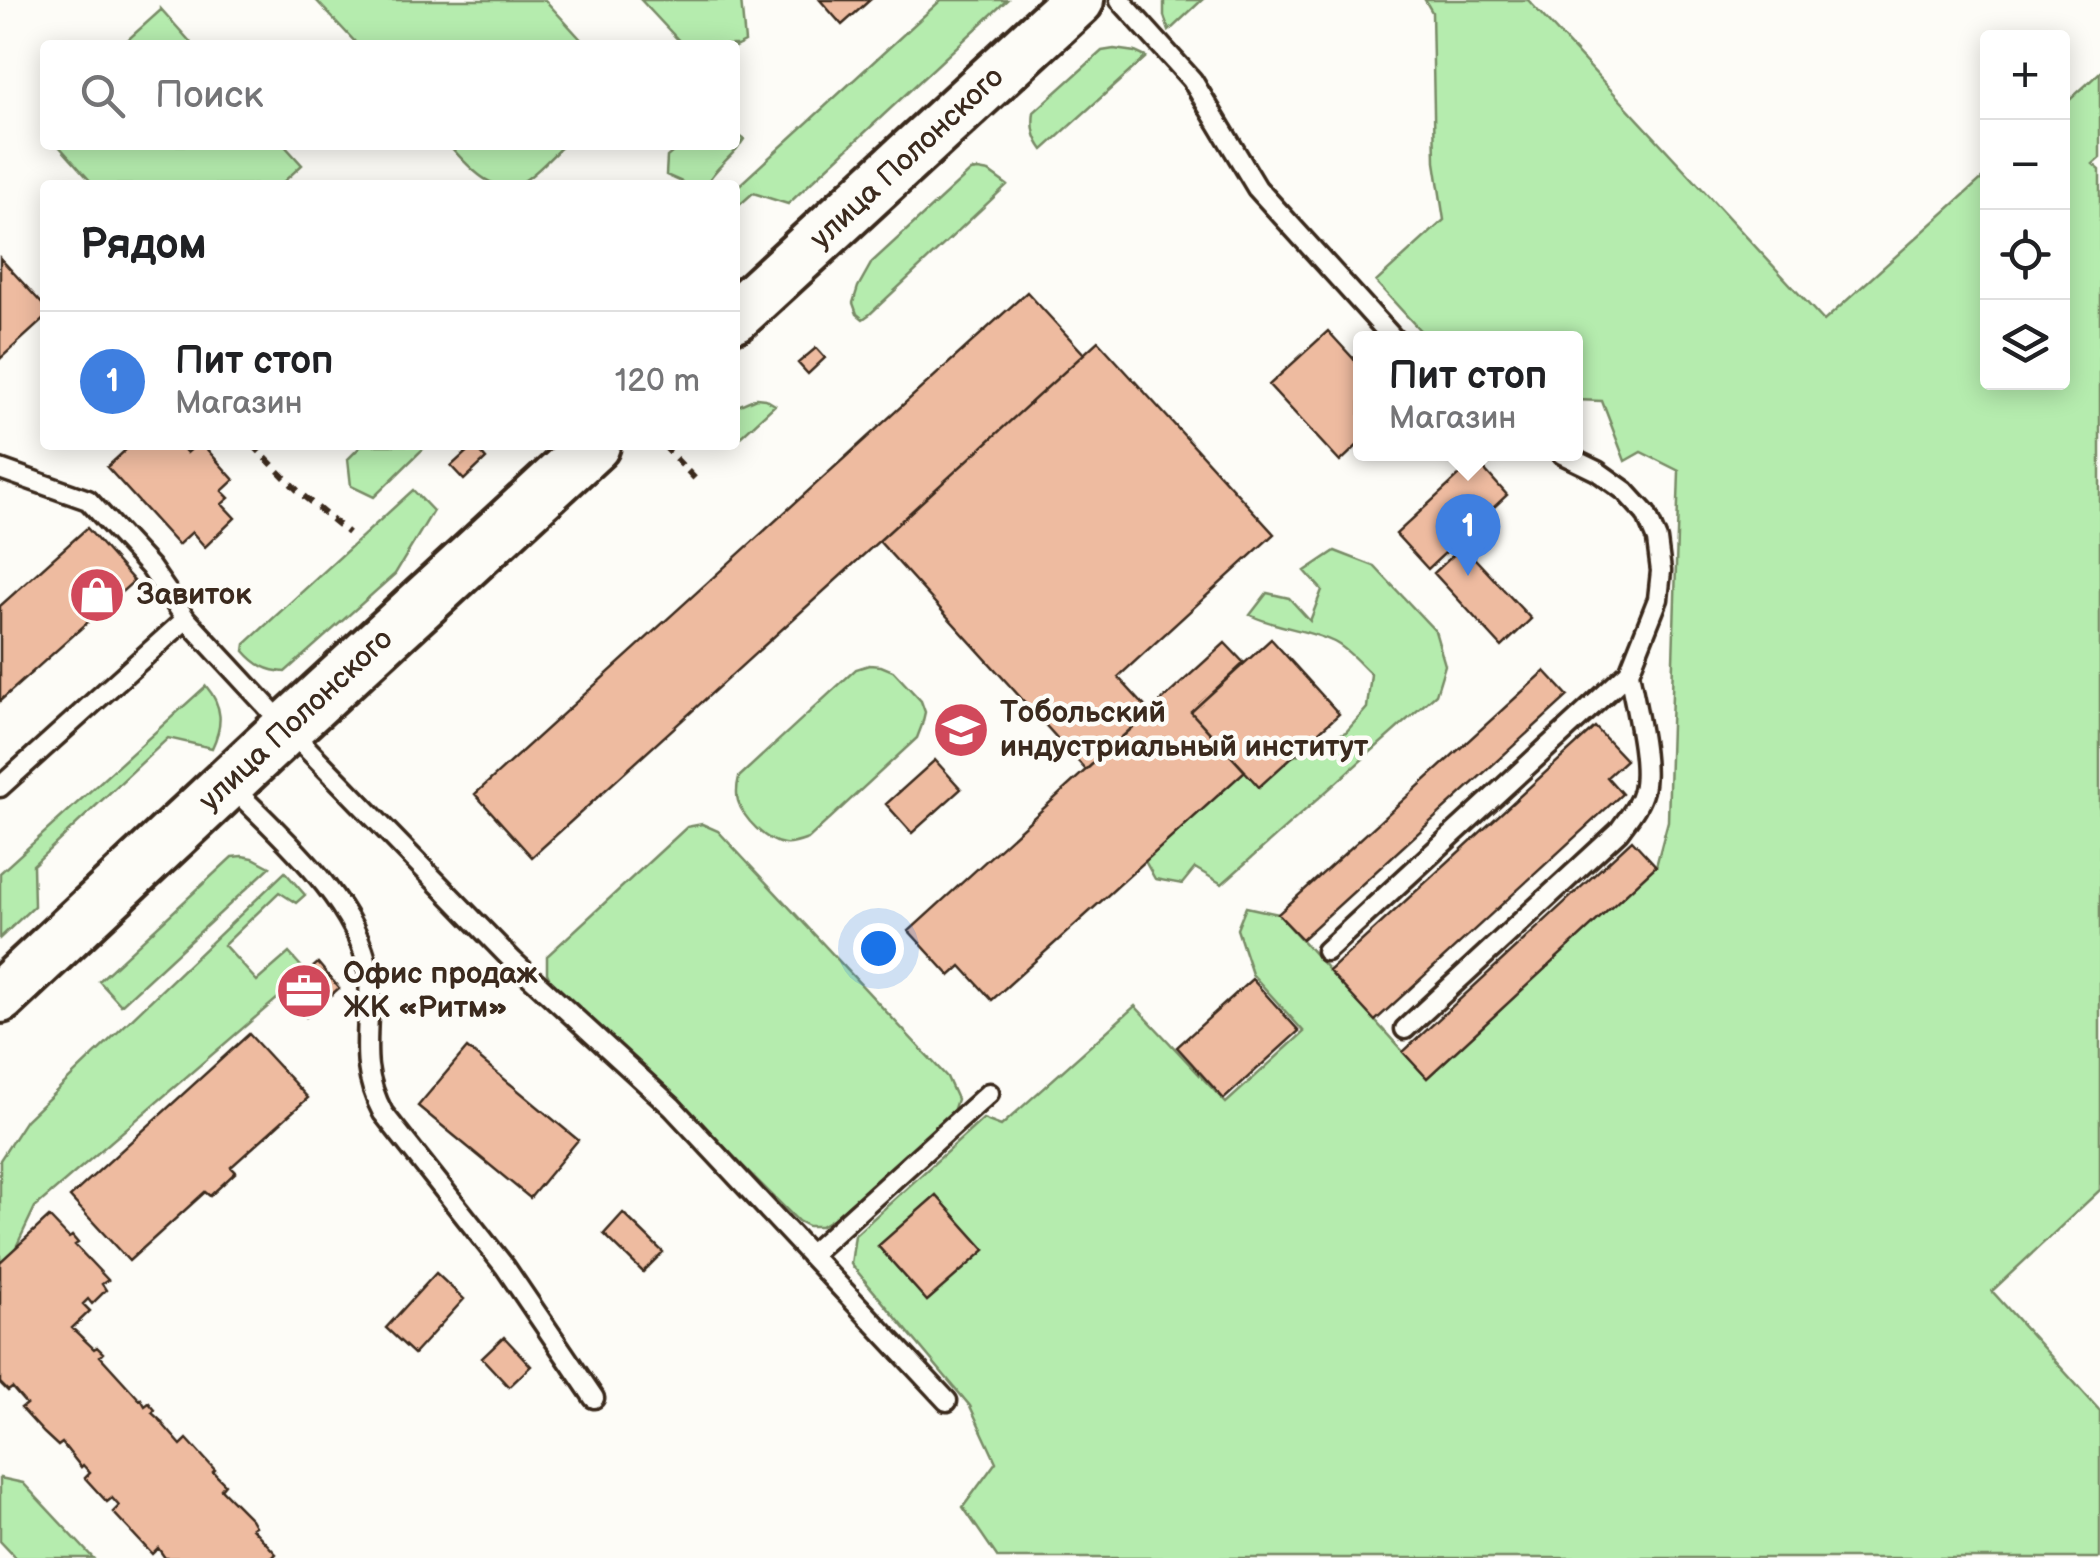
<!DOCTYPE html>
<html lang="ru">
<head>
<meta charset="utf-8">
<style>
  :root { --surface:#fff; --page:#f2f2f2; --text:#202124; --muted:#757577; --line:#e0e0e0; --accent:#d93025 }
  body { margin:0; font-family:"Balsamiq Sans",sans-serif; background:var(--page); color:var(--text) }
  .controls { position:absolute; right:30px; top:30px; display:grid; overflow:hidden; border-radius:10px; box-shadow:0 5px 25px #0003 }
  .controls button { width:90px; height:90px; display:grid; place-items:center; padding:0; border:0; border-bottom:2px solid var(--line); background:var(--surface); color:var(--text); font:50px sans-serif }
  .you { position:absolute; left:878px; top:948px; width:35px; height:35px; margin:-25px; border:8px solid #fff; border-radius:50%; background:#1a73e8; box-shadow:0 0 0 15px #1a73e833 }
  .badge { display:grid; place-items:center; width:65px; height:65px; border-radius:50%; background:var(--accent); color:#fff; font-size:32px; font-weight:700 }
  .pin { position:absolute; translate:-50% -82px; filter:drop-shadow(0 2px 5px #0008) }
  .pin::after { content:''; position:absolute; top:52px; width:35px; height:30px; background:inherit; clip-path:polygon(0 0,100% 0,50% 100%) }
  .popup { position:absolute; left:1353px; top:331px; width:230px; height:130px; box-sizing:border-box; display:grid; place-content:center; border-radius:10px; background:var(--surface); filter:drop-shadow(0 2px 8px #0005); font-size:32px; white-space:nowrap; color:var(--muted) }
  .popup b { font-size:38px; color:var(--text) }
  .popup::after { content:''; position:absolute; left:50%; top:100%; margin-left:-20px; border:20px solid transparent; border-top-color:var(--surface) }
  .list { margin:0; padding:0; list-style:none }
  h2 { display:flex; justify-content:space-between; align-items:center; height:130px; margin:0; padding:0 40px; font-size:42px }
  h2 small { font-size:32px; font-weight:400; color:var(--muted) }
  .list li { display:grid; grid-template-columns:65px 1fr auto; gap:30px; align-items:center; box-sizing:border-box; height:140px; padding:0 40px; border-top:2px solid var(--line) }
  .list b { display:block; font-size:38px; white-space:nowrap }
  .list p { margin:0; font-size:32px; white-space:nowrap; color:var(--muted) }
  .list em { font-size:32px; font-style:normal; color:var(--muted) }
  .icon { flex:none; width:55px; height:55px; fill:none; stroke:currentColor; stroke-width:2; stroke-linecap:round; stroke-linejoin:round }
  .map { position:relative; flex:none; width:2100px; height:1558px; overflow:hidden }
  .search { position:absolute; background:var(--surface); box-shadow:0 5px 25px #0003; left:40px; top:40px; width:700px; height:110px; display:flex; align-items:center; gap:25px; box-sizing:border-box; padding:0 35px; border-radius:10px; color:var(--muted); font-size:38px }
  .panel { position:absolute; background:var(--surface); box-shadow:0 5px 25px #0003; left:40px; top:180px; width:700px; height:270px; border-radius:10px }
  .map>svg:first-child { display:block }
  .green { fill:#b5ecae; stroke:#788b66; stroke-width:2.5; fill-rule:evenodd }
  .building { fill:#eebba0; stroke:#3b2a1e; stroke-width:2.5 }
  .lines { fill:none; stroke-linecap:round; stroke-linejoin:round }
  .service-casing { stroke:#3b2a1e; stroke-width:25 }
  .secondary-casing { stroke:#3b2a1e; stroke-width:58 }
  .path { stroke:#3b2a1e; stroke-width:6; stroke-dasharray:10 8; stroke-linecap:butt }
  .service { stroke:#fdfcf7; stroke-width:18 }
  .secondary { stroke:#fdfcf7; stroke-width:50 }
  .labels { text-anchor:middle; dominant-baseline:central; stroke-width:9; stroke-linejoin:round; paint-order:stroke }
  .street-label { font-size:30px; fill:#3b2a1e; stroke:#fdfcf7 }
  .poi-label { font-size:30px; font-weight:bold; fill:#3b2a1e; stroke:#fdfcf7; text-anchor:start }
</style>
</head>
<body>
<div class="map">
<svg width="2100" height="1558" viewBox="0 0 2100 1558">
  <rect width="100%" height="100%" fill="#fdfcf7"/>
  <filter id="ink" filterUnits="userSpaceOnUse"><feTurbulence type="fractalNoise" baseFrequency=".01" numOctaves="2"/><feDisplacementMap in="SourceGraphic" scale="20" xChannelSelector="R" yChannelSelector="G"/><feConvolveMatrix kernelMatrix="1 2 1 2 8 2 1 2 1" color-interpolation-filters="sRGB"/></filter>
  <g filter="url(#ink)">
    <path class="green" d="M316,0H545L586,45H358Z
      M641,0H741L745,42L735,47V45H683Z
      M941,0H1007L788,204L753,193L735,209V189Z
      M1164,0H1202L1169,31L1164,16Z
      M1425,0H1528L1824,321L1987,174L1988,382H2062L2063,106L2100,72V158L2093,164L2100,170V1190L1992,1291L2100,1411V1558H998L963,1507L996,1462L970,1406L851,1264L855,1235L983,1119L1001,1126L1135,1006L1226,1103L1304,1032L1252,974L1237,929L1246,907L1278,914L1427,1078L1656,866L1668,821L1679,471L1641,452L1625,461L1602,401L1576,400V338H1427L1376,282L1444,220L1435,162L1432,12ZM936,1195L985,1250L927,1301L878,1246Z
      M161,9L193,45H122L161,10Z
      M1114,49L1135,52L1146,57L1043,150C1034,138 1032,127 1034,112L1102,51Z
      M735,133L744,139C733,157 715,167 706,185H683L682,182L666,175L667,157L681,145H735Z
      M58,145H284L302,165L280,185H94Z
      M449,145H564C551,156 537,174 522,182C492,198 466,163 449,145Z
      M978,170L989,172L1007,185L870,314L863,319L857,314L853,303L858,287L872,262L971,171Z
      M756,398L765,399L775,405L735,442V407Z
      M362,445H426V446L374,497L351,486L348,459Z
      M413,490L433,511L395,574L285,672C267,671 256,665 244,651L245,644Z
      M1335,551L1374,566L1435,631L1445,665L1436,694L1222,884L1195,868L1182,884L1155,879L1145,861L1245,771L1290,758L1346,732L1367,708L1371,674C1360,664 1348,649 1334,642C1307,629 1276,628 1250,615L1267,593L1289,598L1310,621L1322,590L1305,571Z
      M869,665L881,666L893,671L921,701L925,712L922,725L917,738L808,839C800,842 792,845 784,844C766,842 743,818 738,801C736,793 737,785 739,777L856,669Z
      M206,686C223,706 223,725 212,748L168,738L33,865L34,906L0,938V873Z
      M702,824L718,831L947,1077L957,1099L952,1115L834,1218L821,1226H808L798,1221L681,1104L553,987L547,973V956L687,827Z
      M242,856L253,858L270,867L121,1005L99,981L232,857Z
      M285,872L305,895L296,903L279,892L224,945L257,981L289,953L307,973L35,1207L0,1281V1160L26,1120Z
      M0,1478L23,1483L93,1558H16L0,1541Z"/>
    <path class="building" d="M820,0H870L842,25Z
      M0,258L45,307V318L0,359Z
      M1027,292L1084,354L532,857L475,794Z
      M1328,331L1360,366V443L1340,462L1269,385Z
      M1098,341L1274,534L1118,677L1150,712L1086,770L879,541Z
      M816,348L825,358L808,374L798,363Z
      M131,445H180L187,453L196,445H203L234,480L222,491L229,498L222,504L235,518L205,547L192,532L178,545L107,467Z
      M474,445L486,459L464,480L451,466Z
      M1476,460L1507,495L1428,569L1396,534Z
      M87,528L134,581L0,701V606Z
      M1463,546L1531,619L1502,647L1434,573Z
      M1271,639L1339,714L1259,787L1191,712Z
      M1225,643L1244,663L1191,712L1245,771L992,1000L961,966L950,976L909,931Z
      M1545,671L1568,696L1302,939L1278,914Z
      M1595,727L1626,760L1607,777L1622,794L1375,1021L1329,971Z
      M935,760L961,789L912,833L886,804Z
      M1632,840L1656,866L1427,1078L1403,1052Z
      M318,963L339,988L306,1017L284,992Z
      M1252,979L1299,1031L1224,1099L1177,1047Z
      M249,1034L308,1098L231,1167L236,1172L210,1196L205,1192L129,1261L70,1197Z
      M467,1048L578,1140L530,1198L418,1106Z
      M936,1195L985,1250L927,1301L878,1246Z
      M623,1213L663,1252L643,1272L604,1234Z
      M49,1217L69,1238L72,1236L78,1243L75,1245L108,1280L102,1284L106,1290L92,1304L88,1299L83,1304L90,1311L72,1328L94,1349L97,1347L103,1353L100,1356L140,1400L141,1399L145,1406L149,1403L155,1410L152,1413L161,1421H160L181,1445L187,1439L215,1470L213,1472L225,1484L221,1489L251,1519L255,1526L252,1528L276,1554L272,1558H165L158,1548L152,1554L113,1512L119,1506L112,1498L107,1502L85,1478L90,1473L83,1465L81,1467L62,1443L58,1446L44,1433L21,1408L26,1404L12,1388L8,1391L0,1383V1262Z
      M436,1273L464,1299L414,1354L386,1328Z
      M504,1337L531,1366L509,1387L482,1358Z"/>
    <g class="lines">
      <g class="service-casing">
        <path id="service" d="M1120,0L1192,80L1257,188L1393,338
          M0,469L88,500L150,567L186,619L287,728L513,961L672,1107L947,1401
          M231,786C278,834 356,900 368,969C371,984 369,1001 368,1016C366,1054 365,1079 383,1113L505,1267L594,1398
          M0,787L186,619
          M1326,951L1629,672L1658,599L1661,571L1657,540L1646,514L1625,491L1597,471L1562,454
          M1405,1029L1619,831C1628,818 1639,806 1643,790C1650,761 1634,702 1629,672
          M810,1255L989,1093"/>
      </g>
      <g class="secondary-casing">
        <path id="secondary" d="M735,316L1078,0
          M0,997L287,728L594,445"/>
      </g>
      <path class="path" d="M253,445L301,494L348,533
        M663,445L699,483"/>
      <use href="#service" class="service"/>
      <use href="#secondary" class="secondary"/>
    </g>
  </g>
  <defs>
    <g id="shop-disc" transform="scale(2.875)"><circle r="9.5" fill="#d1495b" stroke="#fdfcf7"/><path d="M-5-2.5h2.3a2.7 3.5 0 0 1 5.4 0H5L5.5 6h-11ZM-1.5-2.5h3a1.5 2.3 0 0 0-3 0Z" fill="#fff"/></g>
    <g id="university-disc" transform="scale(2.875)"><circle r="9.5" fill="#d1495b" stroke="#fdfcf7"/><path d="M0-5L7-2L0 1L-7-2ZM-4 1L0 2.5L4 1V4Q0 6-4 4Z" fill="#fff"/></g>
    <g id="office-disc" transform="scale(2.875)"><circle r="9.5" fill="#d1495b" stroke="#fdfcf7"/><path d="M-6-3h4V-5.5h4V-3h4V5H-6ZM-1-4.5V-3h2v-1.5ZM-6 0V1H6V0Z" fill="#fff"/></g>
  </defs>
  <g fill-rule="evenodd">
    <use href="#shop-disc" x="97" y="595"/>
    <use href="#university-disc" x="961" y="730"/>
    <use href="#office-disc" x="304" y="991"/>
  </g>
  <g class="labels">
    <g class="street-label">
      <text transform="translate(907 158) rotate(-43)">улица Полонского</text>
      <text transform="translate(296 720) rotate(-43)">улица Полонского</text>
    </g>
    <g class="poi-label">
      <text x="136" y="595">Завиток</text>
      <text x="1000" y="713">Тобольский<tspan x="1000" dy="34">индустриальный институт</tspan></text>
      <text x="343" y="974">Офис продаж<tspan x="343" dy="34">ЖК «Ритм»</tspan></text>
    </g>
  </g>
</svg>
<div class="controls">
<button>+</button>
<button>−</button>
<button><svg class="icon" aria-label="locate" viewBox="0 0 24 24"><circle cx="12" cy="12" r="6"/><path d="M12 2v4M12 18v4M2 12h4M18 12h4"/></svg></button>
<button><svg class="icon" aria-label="layers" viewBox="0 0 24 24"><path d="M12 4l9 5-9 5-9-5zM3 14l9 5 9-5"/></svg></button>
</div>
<div class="you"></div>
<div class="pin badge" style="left:1468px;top:576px;background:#3f7fe0">1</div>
<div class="popup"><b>Пит стоп</b>Магазин</div>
<div class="search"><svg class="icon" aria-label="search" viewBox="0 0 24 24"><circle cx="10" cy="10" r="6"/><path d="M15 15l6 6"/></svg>Поиск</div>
<section class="panel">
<h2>Рядом<small></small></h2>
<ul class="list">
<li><span class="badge" style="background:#3f7fe0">1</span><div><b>Пит стоп</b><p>Магазин</p></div><em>120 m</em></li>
</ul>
</section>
</div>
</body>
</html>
